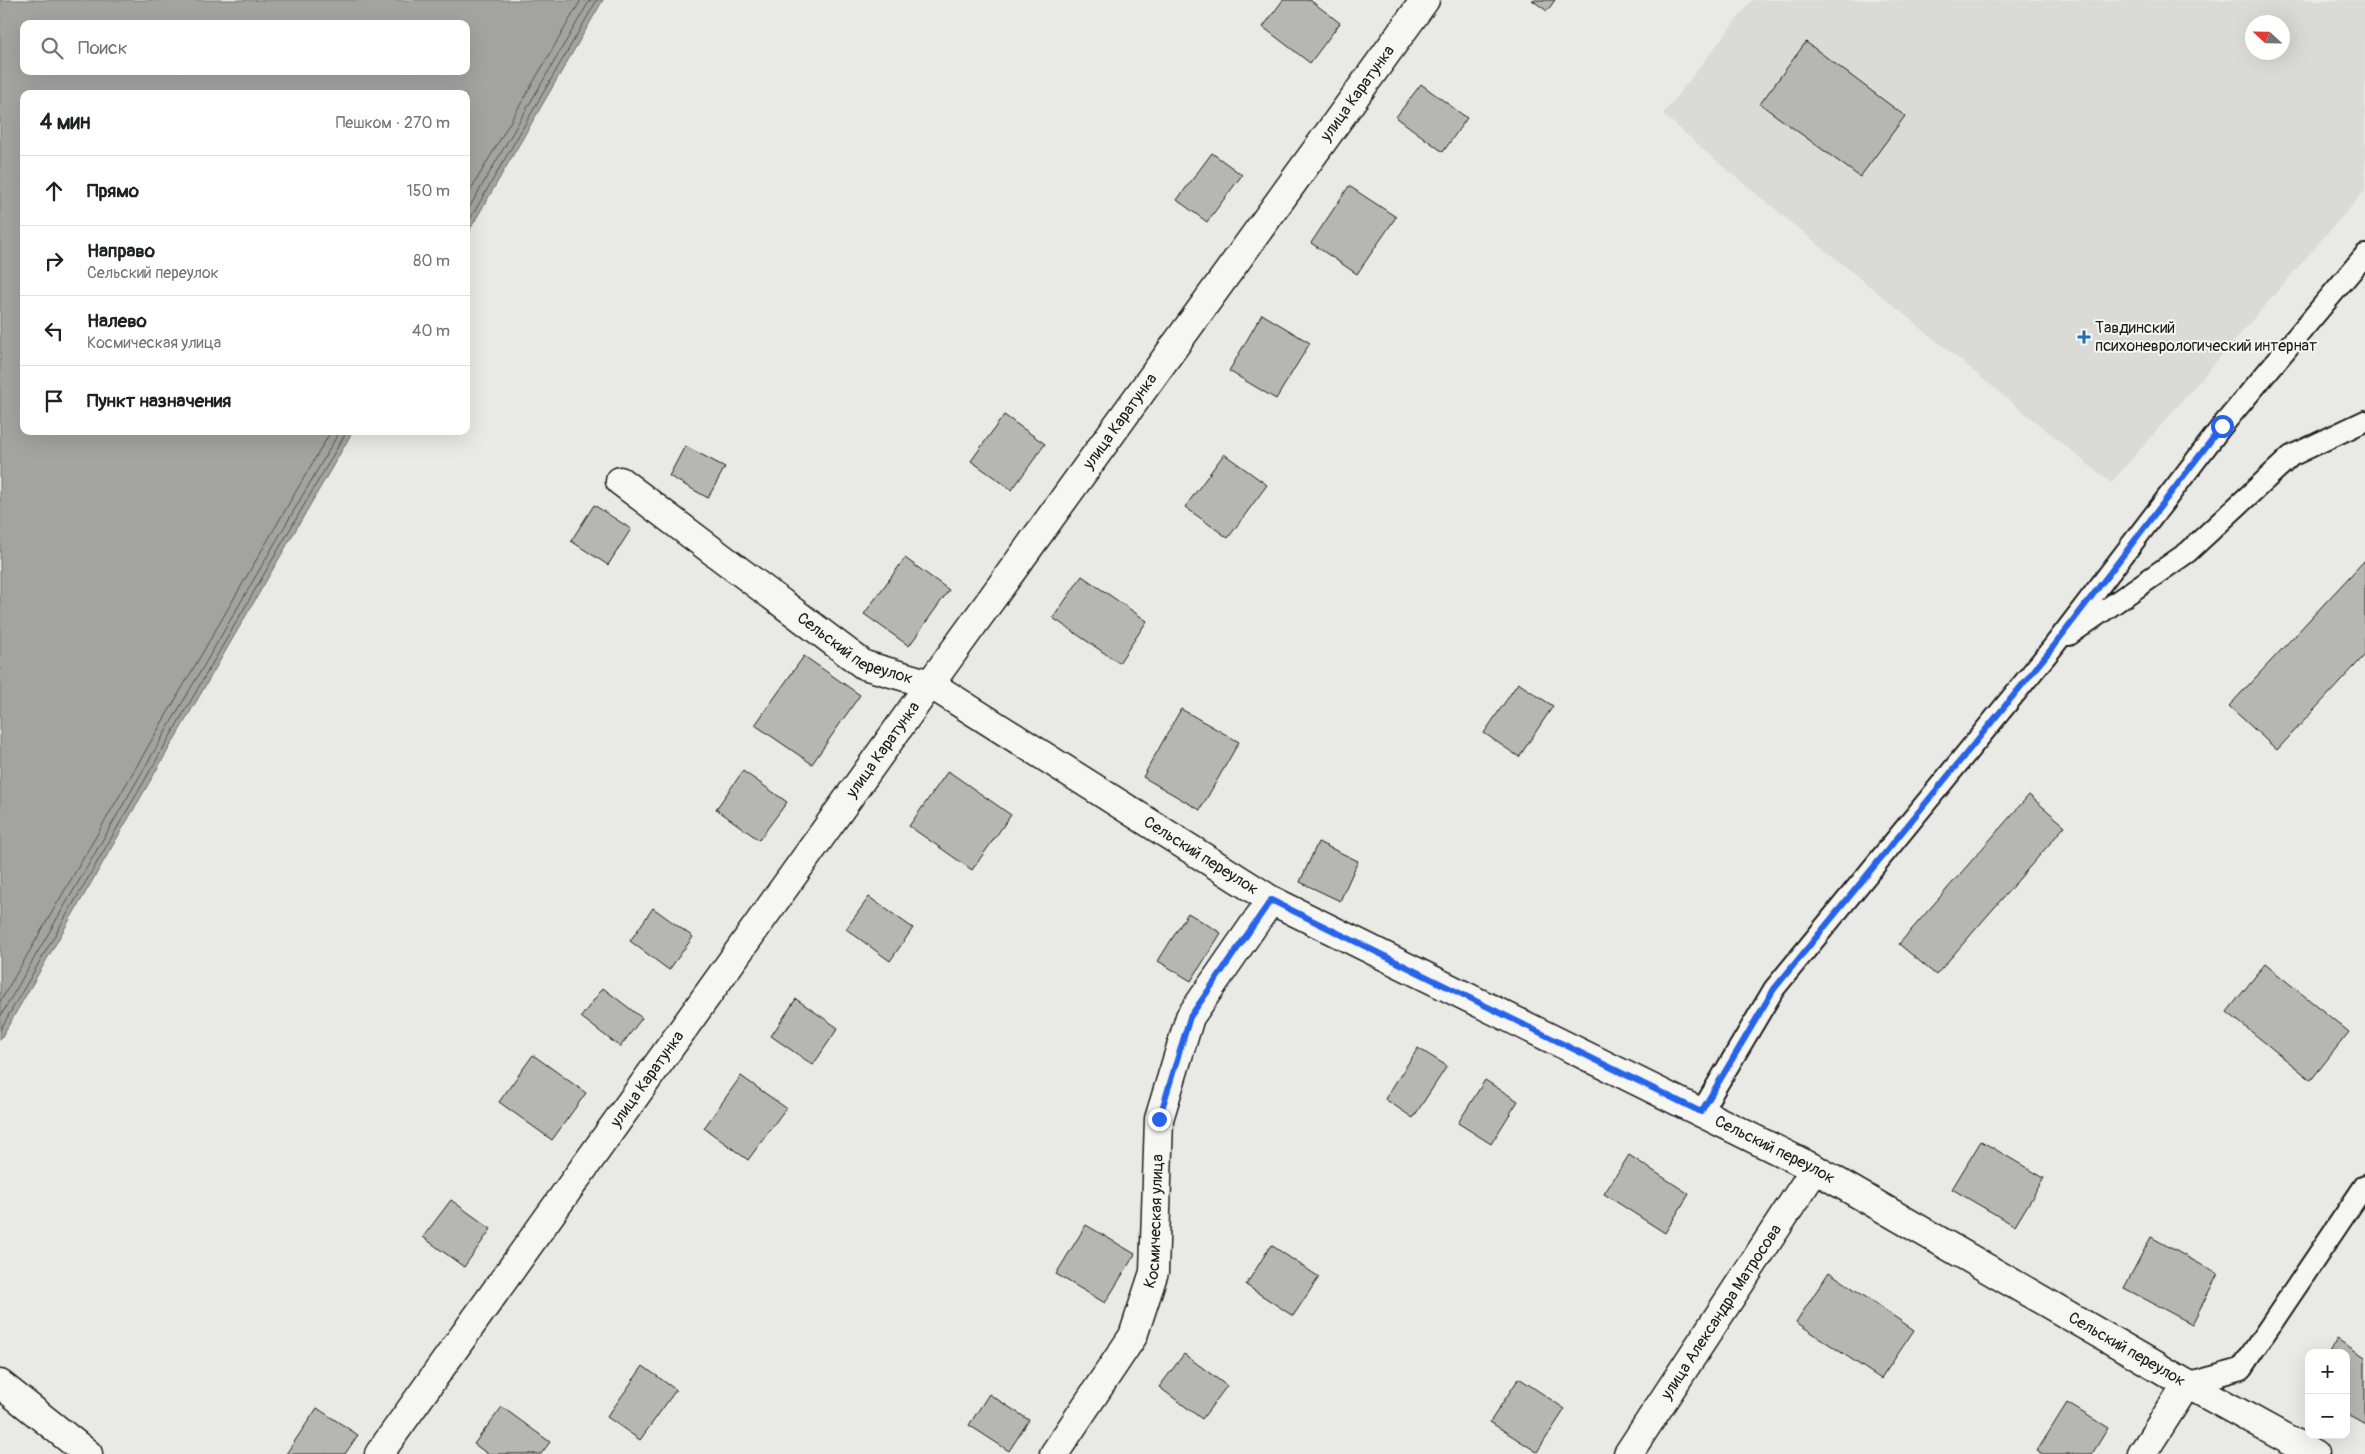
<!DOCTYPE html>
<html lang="ru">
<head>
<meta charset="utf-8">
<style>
  :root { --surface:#fff; --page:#f6f6f6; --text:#202124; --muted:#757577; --line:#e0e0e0 }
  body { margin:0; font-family:Pangolin,sans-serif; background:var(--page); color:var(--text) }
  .controls { position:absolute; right:15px; bottom:15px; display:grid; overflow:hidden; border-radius:10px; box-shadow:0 5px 20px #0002 }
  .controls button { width:45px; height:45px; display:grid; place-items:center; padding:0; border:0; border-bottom:1px solid var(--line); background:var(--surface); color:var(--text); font:25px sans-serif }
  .compass { position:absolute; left:2245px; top:15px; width:45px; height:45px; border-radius:50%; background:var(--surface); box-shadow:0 5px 20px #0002; rotate:292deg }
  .stop { position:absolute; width:15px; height:15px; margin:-11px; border:4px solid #2563eb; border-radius:50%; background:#fff }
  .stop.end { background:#2563eb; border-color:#fff; box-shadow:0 1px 5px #0008 }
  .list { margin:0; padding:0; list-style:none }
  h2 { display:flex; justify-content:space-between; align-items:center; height:65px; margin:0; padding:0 20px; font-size:21px }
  h2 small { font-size:16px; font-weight:400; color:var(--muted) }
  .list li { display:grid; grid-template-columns:32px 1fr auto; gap:15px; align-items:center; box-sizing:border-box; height:70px; padding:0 20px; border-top:1px solid var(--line) }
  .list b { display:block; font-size:19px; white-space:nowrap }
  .list p { margin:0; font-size:16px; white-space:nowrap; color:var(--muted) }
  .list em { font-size:16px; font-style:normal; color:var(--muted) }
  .icon { flex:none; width:28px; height:28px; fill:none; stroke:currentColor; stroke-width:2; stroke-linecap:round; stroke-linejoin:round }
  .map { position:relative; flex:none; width:2365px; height:1454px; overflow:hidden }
  .search { position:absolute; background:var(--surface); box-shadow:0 5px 20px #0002; left:20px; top:20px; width:450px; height:55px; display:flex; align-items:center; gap:12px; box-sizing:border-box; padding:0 18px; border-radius:10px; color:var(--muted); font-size:19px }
  .panel { position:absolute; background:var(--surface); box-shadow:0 5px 20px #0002; left:20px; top:90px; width:450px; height:345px; border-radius:10px }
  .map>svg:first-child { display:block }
  .built { fill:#dadad6; fill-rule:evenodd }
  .water { fill:#a3a3a1; stroke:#6d6d6c; fill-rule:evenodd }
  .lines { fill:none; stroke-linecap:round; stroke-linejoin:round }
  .shore { stroke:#525251; stroke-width:1 }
  .building { fill:#b6b6b3; stroke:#1c1c1c }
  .lane-casing { stroke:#1c1c1c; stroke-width:24 }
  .street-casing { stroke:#1c1c1c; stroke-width:31 }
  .lane { stroke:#f6f6f2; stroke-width:20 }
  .street { stroke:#f6f6f2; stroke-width:28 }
  .route { stroke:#2563eb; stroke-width:6 }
  .poi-dot { fill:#1f6fb2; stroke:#f6f6f2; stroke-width:2 }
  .labels { text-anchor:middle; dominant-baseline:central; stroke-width:4; stroke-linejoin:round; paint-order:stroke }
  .street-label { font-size:16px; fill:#1c1c1c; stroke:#f6f6f2 }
  .poi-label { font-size:16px; fill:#1c1c1c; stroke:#f6f6f2; text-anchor:start }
</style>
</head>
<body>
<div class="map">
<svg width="2365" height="1454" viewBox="0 0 2365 1454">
  <rect width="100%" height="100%" fill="#e9e9e5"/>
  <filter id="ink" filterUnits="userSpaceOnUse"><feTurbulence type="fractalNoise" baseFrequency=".02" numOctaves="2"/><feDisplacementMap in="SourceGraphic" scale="10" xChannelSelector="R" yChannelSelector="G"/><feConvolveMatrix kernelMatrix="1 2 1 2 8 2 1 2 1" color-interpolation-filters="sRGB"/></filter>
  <g filter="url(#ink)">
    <path class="built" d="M1752,0H2365V190L2111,483L1727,170L1663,114ZM2252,22H2282V52H2252Z"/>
    <path class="water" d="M0,0H603L466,236V94H24V431H353L0,1040ZM24,24H466V71H24Z"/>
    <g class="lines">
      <path class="shore" d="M466,198L581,0
        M466,213L590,0
        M466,226L597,0
        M0,1002L331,431
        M0,1017L340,431
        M0,1030L347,431"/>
    </g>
    <path class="building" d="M1283,0H1310L1340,23L1310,63L1263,27Z
      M1532,0H1555L1547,11Z
      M1806,42L1905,116L1860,177L1760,104Z
      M1421,84L1467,118L1443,152L1396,117Z
      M1212,153L1242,175L1207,222L1177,200Z
      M1349,186L1396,217L1357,274L1311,243Z
      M1262,314L1310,343L1276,399L1229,371Z
      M1004,415L1045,444L1012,490L971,461Z
      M685,446L725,467L708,498L669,476Z
      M1224,454L1267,485L1228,538L1185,507Z
      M594,505L631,529L608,565L571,541Z
      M905,558L949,590L909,646L864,614Z
      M2365,560V655L2277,750L2229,706Z
      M1082,576L1147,621L1119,663L1053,618Z
      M804,656L860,695L812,764L755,725Z
      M1518,683L1553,706L1519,757L1484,733Z
      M1181,709L1239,742L1200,810L1143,777Z
      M743,771L787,802L759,840L716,809Z
      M948,771L1011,815L972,870L909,826Z
      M2029,795L2065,826L1936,975L1899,944Z
      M1318,842L1358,861L1340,901L1300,882Z
      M869,897L913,928L890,961L846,929Z
      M653,908L693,937L669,970L630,941Z
      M1188,913L1221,933L1191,981L1158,961Z
      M2265,964L2349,1032L2311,1080L2227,1012Z
      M603,988L642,1018L620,1047L581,1017Z
      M796,999L838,1028L813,1065L771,1036Z
      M1418,1048L1447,1066L1413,1118L1385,1099Z
      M533,1055L586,1093L552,1140L499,1102Z
      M741,1076L786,1108L748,1160L704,1128Z
      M1485,1080L1518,1101L1491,1144L1458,1123Z
      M1981,1141L2044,1178L2015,1226L1952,1189Z
      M1629,1155L1689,1194L1665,1233L1604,1194Z
      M451,1200L491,1229L464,1267L423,1237Z
      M1086,1225L1135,1254L1105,1303L1056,1274Z
      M2151,1237L2218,1274L2192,1324L2124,1288Z
      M1271,1245L1319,1277L1293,1316L1246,1285Z
      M1829,1272L1914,1330L1881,1379L1796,1322Z
      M2337,1339L2365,1357V1424L2346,1413V1353H2329Z
      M1184,1354L1227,1386L1202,1419L1159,1387Z
      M643,1366L676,1390L640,1440L607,1417Z
      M1519,1378L1565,1409L1537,1452L1490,1422Z
      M989,1394L1029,1420L1009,1451L969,1425Z
      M2067,1403L2108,1428L2092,1454H2043L2037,1451Z
      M502,1407L550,1442L541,1454H488L474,1444Z
      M317,1408L358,1435L345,1454H286Z"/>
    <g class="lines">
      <g class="lane-casing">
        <path id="lane" d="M2069,635L2188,552L2291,456L2365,421
          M1701,1112L1774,989L2053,647L2222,426L2365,255
          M2187,1384L2241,1369L2365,1185"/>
      </g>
      <g class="street-casing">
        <g id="street">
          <path id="s1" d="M620,481L864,665L930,684L1271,900L1815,1169L2187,1384L2314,1454"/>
          <path d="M0,1384L88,1454"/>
          <path id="s2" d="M379,1454L930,684L1425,0"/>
          <path id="s3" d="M1054,1454L1133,1336L1154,1272L1159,1119L1190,1017L1271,900"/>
          <path id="s4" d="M1628,1454L1815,1169"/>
          <path d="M2142,1454L2187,1384"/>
        </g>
      </g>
      <use href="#lane" class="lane"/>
      <use href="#street" class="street"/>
    </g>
  </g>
  <g class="lines" filter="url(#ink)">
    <path class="route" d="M1159,1119L1190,1017L1271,900L1701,1112L1774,989L2053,647L2222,426"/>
  </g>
  <path class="poi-dot" d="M2081.5 329.5h5v5h5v5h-5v5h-5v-5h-5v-5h5z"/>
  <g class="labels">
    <g class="street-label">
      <text stroke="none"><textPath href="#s2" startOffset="1676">улица Каратунка</textPath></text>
      <text stroke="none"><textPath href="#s2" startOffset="1271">улица Каратунка</textPath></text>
      <text stroke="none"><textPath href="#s1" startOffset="290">Сельский переулок</textPath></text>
      <text stroke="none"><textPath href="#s2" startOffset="866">улица Каратунка</textPath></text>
      <text stroke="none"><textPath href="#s1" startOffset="695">Сельский переулок</textPath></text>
      <text stroke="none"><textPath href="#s2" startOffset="461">улица Каратунка</textPath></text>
      <text stroke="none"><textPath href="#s1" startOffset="1340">Сельский переулок</textPath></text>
      <text stroke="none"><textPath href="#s3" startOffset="260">Космическая улица</textPath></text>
      <text stroke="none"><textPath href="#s4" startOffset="170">улица Александра Матросова</textPath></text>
      <text stroke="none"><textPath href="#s1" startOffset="1745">Сельский переулок</textPath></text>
    </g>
    <g class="poi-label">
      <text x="2095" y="328">Тавдинский<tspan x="2095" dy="18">психоневрологический интернат</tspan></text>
    </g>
  </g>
</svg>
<div class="controls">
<button>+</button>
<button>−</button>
</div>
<svg class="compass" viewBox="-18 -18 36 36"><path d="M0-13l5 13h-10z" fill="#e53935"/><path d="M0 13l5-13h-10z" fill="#757577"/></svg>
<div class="stop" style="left:2222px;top:426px"></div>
<div class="stop end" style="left:1159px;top:1119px"></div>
<div class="search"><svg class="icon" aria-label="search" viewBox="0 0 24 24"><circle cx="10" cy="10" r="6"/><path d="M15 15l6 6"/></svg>Поиск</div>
<section class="panel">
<h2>4 мин<small>Пешком · 270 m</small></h2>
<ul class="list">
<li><svg class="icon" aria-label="ahead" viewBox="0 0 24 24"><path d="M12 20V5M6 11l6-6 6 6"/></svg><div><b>Прямо</b></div><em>150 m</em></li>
<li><svg class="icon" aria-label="right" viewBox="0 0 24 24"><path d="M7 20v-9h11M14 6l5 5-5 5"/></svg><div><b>Направо</b><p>Сельский переулок</p></div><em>80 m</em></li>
<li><svg class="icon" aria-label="left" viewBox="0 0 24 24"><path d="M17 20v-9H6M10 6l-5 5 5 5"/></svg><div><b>Налево</b><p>Космическая улица</p></div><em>40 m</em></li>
<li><svg class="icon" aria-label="arrive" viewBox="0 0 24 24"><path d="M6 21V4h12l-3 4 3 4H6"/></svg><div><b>Пункт назначения</b></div></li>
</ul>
</section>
</div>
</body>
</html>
